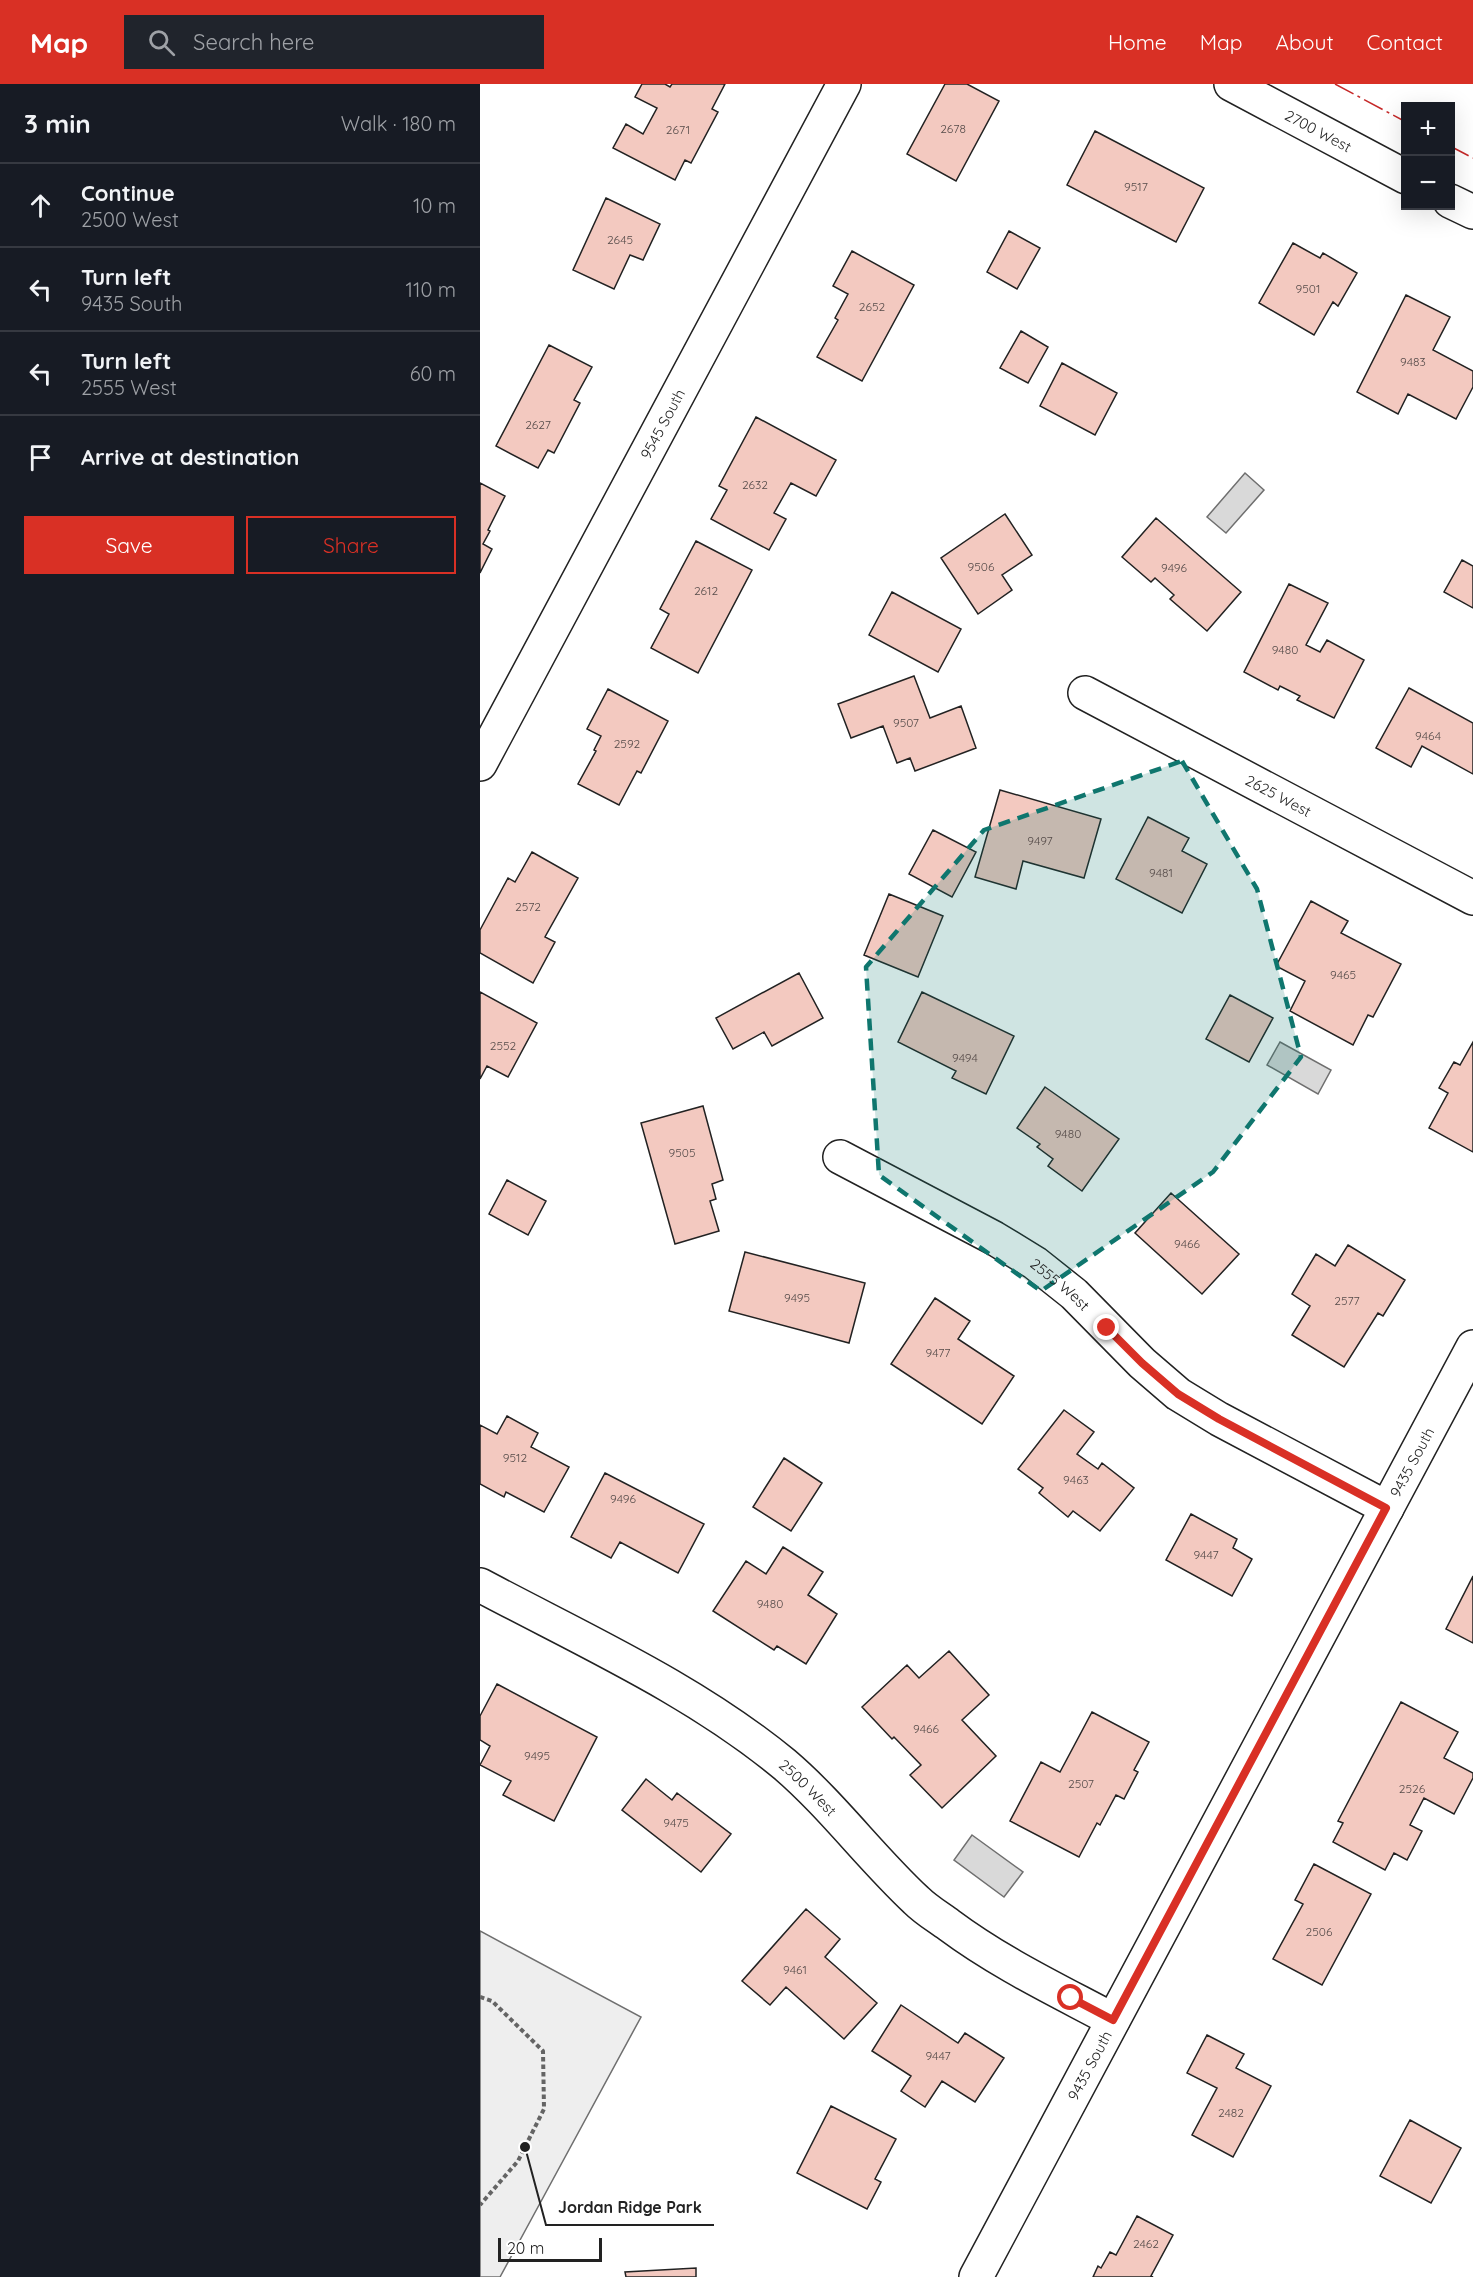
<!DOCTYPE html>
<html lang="en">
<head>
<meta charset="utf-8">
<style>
  :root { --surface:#171b24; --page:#20242c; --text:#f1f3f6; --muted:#9ea1a6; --line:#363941; --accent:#d93025 }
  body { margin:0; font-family:Quicksand,sans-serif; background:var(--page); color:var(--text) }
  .controls { position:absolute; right:18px; top:18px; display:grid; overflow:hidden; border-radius:0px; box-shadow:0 6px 24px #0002 }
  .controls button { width:54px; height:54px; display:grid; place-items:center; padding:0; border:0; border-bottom:2px solid var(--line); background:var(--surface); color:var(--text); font:30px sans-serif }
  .scale { position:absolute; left:18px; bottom:15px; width:104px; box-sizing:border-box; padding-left:6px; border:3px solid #222; border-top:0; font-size:16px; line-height:21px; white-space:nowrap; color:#222; -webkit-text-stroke:4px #fff; paint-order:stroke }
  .stop { position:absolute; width:18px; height:18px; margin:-14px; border:4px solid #d93025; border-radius:50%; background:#fff }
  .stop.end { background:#d93025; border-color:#fff; box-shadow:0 2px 6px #0008 }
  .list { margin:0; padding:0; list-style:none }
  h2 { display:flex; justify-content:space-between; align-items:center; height:78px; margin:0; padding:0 24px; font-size:26px }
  h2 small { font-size:20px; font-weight:400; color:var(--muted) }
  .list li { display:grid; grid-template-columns:39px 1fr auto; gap:18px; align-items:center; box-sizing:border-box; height:84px; padding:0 24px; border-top:2px solid var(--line) }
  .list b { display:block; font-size:22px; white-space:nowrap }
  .list p { margin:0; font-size:20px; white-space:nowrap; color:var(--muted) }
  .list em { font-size:20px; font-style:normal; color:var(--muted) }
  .actions { display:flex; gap:12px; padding:18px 24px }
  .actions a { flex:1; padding:14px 0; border:2px solid var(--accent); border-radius:0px; text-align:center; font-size:21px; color:var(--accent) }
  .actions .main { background:var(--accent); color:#fff }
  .icon { flex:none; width:33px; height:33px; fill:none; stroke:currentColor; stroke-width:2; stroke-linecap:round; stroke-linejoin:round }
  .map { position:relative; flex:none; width:993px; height:2193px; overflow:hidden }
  header { display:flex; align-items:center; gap:36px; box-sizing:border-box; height:84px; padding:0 30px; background:var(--accent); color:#fff }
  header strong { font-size:28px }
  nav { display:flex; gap:33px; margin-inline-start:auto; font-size:21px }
  .search { width:420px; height:54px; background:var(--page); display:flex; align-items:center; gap:15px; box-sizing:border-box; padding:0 21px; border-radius:0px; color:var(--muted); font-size:22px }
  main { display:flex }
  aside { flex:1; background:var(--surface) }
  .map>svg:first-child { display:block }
  .green { fill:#eee; stroke:#6f6f6f; stroke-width:1.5 }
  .water { fill:#d9d9d9; stroke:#6f6f6f; stroke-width:1.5 }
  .building { fill:#f3c9c0; stroke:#222; stroke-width:1.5 }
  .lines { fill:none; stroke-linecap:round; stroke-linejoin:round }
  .minor-casing { stroke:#222; stroke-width:36 }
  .major-casing { stroke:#222; stroke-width:36 }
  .path { stroke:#646464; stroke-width:4; stroke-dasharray:4.5 3; stroke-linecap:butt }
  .minor { stroke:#fff; stroke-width:33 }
  .major { stroke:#fff; stroke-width:33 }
  .power { stroke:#c62828; stroke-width:1.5; stroke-dasharray:21 4.5 3 4.5; stroke-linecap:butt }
  .route { stroke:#d93025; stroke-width:8 }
  .marked { fill:#0f766e; fill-opacity:0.2; stroke:#0f766e; stroke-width:4.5; stroke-dasharray:12 8; stroke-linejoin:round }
  .labels { text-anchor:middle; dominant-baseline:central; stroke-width:4.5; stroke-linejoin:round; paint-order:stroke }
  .number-label { font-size:12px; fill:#564c4a }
  .street-label { font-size:15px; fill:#222; stroke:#fff }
  .leader { fill:none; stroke:#222; stroke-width:2 }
  .callout-dot { fill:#222; stroke:#fff; stroke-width:2 }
  .callout-label { font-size:16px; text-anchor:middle; font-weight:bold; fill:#222; stroke:#fff; stroke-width:4.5; stroke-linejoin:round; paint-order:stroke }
</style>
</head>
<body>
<header>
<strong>Map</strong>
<div class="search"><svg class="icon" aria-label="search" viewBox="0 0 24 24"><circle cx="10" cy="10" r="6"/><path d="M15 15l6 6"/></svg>Search here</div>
<nav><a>Home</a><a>Map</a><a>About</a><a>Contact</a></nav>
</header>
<main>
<aside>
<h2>3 min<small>Walk · 180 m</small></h2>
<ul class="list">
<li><svg class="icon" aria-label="ahead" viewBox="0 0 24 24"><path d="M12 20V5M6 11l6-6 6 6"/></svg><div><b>Continue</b><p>2500 West</p></div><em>10 m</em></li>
<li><svg class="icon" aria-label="left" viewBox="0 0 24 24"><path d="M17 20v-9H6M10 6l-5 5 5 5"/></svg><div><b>Turn left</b><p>9435 South</p></div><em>110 m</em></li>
<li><svg class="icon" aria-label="left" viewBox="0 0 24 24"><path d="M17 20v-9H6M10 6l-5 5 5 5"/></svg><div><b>Turn left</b><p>2555 West</p></div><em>60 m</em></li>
<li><svg class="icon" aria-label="arrive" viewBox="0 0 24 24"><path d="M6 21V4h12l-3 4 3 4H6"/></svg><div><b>Arrive at destination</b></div></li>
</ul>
<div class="actions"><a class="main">Save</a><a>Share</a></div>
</aside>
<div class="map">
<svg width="993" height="2193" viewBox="0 0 993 2193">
  <rect width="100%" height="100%" fill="#fff"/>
  <path class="green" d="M0,1847L161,1933L20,2193H0Z"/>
  <path class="water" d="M765,389L784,406L746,449L727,433Z
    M800,958L851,986L838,1010L787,981Z
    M492,1751L543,1788L524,1813L474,1776Z"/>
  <path class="building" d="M162,0H185L190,3L192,0H245L232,25L238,28L211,79L205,76L195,96L133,64L146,40L163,50L177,24L155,13Z
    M465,0H487L519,17L476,97L427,70Z
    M615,47L724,104L696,158L587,101Z
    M126,114L180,140L163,176L150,171L134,205L93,186Z
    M529,147L560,164L537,205L507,188Z
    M813,159L840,174L843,169L877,189L858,222L853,218L834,251L779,219Z
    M372,167L434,201L382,297L337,273L358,236L355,234L368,210L353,202Z
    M926,211L970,233L953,266L993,287V303L976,335L928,310L918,330L877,308Z
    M541,247L568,263L548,299L520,284Z
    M69,261L112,283L94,316L100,319L74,369L68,366L58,384L16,362Z
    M582,279L637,309L615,351L560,322Z
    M276,333L356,376L336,412L311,399L294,429L306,435L289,466L231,435L247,406L239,402Z
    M0,399L25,412L8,446L10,447L3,460L12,465L0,489Z
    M525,430L552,471L522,491L532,506L498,530L461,474Z
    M676,434L761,508L727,547L690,515L694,511L675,494L671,498L642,473Z
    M216,457L272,486L218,589L171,564L189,530L180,525Z
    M982,476L993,482V524L964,508Z
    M809,500L848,519L826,561L840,568L847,556L884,576L854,634L817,616L820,612L800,602L798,606L764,588Z
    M412,508L481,545L458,588L389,551Z
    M434,592L450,634L481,622L496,664L435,687L430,674L417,679L403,642L371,654L358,620Z
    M929,604L993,639V690L942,662L931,683L896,664Z
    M128,605L188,637L161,689L157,687L139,721L98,700L116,667L114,666L121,652L107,645Z
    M520,706L621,735L604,794L543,777L536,805L495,793Z
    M668,733L709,754L702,767L727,780L702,829L636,795Z
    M453,746L496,768L472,813L429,790Z
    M52,768L98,794L65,853L75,858L53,899L0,869V846L28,794L35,798Z
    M409,810L463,832L438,893L384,871Z
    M831,817L868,837L861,849L921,880L893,933L888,931L873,961L810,927L825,897L796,882Z
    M319,889L343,934L292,962L284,948L253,965L236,934Z
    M0,908L57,939L28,993L7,982L0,995Z
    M442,908L534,952L506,1010L472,994L476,987L418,958Z
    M750,911L793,934L769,978L726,955Z
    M993,958V1068L949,1044L968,1009L959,1004L974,978L980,981Z
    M565,1003L639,1055L602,1107L568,1082L573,1075L557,1063L560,1060L537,1044Z
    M223,1022L243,1096L232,1100L236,1115L230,1117L239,1147L195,1160L161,1039Z
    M27,1096L66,1117L48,1151L9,1130Z
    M691,1109L759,1170L722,1210L655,1149Z
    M868,1161L925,1196L903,1232L898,1229L864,1283L812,1251L830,1222L812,1210L836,1170L855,1182Z
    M265,1168L385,1199L369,1259L249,1227Z
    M455,1214L490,1237L478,1255L534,1292L502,1340L411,1280Z
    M584,1326L614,1348L597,1370L618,1385L622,1379L654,1404L620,1447L593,1427L588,1433L559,1409L563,1404L538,1385Z
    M27,1332L58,1349L51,1363L89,1383L64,1428L26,1408L24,1413L0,1400V1341L17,1350Z
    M304,1374L342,1399L311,1447L273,1423Z
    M125,1389L224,1440L198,1489L140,1458L131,1474L91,1453Z
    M711,1430L757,1455L753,1464L772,1475L752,1512L686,1476Z
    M303,1463L343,1488L328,1511L357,1530L326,1580L297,1562L294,1566L233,1527L266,1477L286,1490Z
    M993,1492V1559L966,1545Z
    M469,1567L509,1611L482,1636L516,1672L462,1724L430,1691L441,1681L414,1653L412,1655L382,1623L427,1581L439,1594Z
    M17,1600L117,1653L74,1737L23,1711L31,1697L0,1681L10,1662L0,1656V1632Z
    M921,1618L978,1648L964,1674L993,1689V1694L974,1730L944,1714L930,1741L942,1747L927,1776L914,1769L905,1786L853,1758L863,1739L858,1737Z
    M612,1628L669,1658L654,1686L658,1688L644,1715L636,1711L620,1741L617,1739L599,1773L530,1737L561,1678L580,1688Z
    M166,1695L192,1716L197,1709L251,1750L221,1788L142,1726Z
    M834,1780L891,1810L842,1901L793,1875L823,1820L815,1816Z
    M326,1825L360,1855L345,1873L397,1919L364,1955L306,1903L290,1921L262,1897Z
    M421,1921L478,1959L485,1949L524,1974L495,2018L462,1997L445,2023L421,2007L431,1992L392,1967Z
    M727,1951L764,1970L756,1984L791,2002L753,2073L712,2051L737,2004L707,1989Z
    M351,2022L416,2055L395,2095L401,2098L387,2125L317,2089Z
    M930,2036L981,2064L951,2119L900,2092Z
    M657,2132L693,2151L671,2192L673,2193H613L618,2182L621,2184L630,2168L636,2171Z
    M216,2184V2193H146L145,2188Z"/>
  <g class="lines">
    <g class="minor-casing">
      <g id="minor">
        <path id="s1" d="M605,609L993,814"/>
        <path id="s2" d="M0,680L364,0"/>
        <path id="s3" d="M360,1073L514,1154L555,1179L594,1210L662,1279L698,1310L739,1335L907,1424"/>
        <path id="s4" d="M0,1501C103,1556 213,1605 304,1680C352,1721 390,1773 436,1816C446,1826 458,1833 469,1841C520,1879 577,1906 633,1936"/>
        <path id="s5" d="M496,2193L993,1263"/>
      </g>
    </g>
    <g class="major-casing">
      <g id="major">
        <path id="s6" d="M751,0L926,93"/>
        <path d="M970,117L993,128"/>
      </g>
    </g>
    <path class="path" d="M0,1913L12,1917L63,1967L64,2025L38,2077L0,2121"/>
    <use href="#minor" class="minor"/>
    <use href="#major" class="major"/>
    <path class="power" d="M855,0L926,38
      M970,62L993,74"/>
  </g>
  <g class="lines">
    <path class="route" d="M591,1914L633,1936L906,1424L739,1335L698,1310L662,1279L627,1244"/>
  </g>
  <path class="marked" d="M702,677L777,805L821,973L733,1088L561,1207L399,1091L386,883L504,746Z"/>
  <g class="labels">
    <g class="number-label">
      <text x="473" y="44">2678</text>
      <text x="198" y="45">2671</text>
      <text x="656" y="102">9517</text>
      <text x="140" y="155">2645</text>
      <text x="828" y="204">9501</text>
      <text x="392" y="222">2652</text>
      <text x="933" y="277">9483</text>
      <text x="58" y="340">2627</text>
      <text x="275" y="400">2632</text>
      <text x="501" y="482">9506</text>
      <text x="694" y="483">9496</text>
      <text x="226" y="506">2612</text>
      <text x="805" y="565">9480</text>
      <text x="426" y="638">9507</text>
      <text x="948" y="651">9464</text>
      <text x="147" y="659">2592</text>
      <text x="560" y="756">9497</text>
      <text x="681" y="788">9481</text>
      <text x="48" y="822">2572</text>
      <text x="863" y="890">9465</text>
      <text x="23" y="961">2552</text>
      <text x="485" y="973">9494</text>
      <text x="588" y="1049">9480</text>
      <text x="202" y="1068">9505</text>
      <text x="707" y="1159">9466</text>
      <text x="317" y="1213">9495</text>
      <text x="867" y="1216">2577</text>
      <text x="458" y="1268">9477</text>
      <text x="35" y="1373">9512</text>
      <text x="596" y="1395">9463</text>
      <text x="143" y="1414">9496</text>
      <text x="726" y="1470">9447</text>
      <text x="290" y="1519">9480</text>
      <text x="446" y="1644">9466</text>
      <text x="57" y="1671">9495</text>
      <text x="601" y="1699">2507</text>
      <text x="932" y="1704">2526</text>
      <text x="196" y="1738">9475</text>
      <text x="839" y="1847">2506</text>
      <text x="315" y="1885">9461</text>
      <text x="458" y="1971">9447</text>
      <text x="751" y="2028">2482</text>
      <text x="666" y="2159">2462</text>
    </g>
    <g class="street-label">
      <text stroke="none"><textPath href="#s6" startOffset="99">2700 West</textPath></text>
      <text stroke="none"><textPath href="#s2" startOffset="386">9545 South</textPath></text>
      <text stroke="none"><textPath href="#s1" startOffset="219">2625 West</textPath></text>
      <text stroke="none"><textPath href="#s3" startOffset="255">2555 West</textPath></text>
      <text stroke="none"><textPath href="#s5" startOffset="924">9435 South</textPath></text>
      <text stroke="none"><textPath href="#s4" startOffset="387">2500 West</textPath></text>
      <text stroke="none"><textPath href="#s5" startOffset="240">9435 South</textPath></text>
    </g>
  </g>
  <path class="leader" d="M45 2063L66 2141H234"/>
  <circle class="callout-dot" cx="45" cy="2063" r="6"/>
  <g class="callout-label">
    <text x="150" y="2129">Jordan Ridge Park</text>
  </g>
</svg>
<div class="controls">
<button>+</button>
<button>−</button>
</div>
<div class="scale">20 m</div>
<div class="stop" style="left:591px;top:1914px"></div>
<div class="stop end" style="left:627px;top:1244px"></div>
</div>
</main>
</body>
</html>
